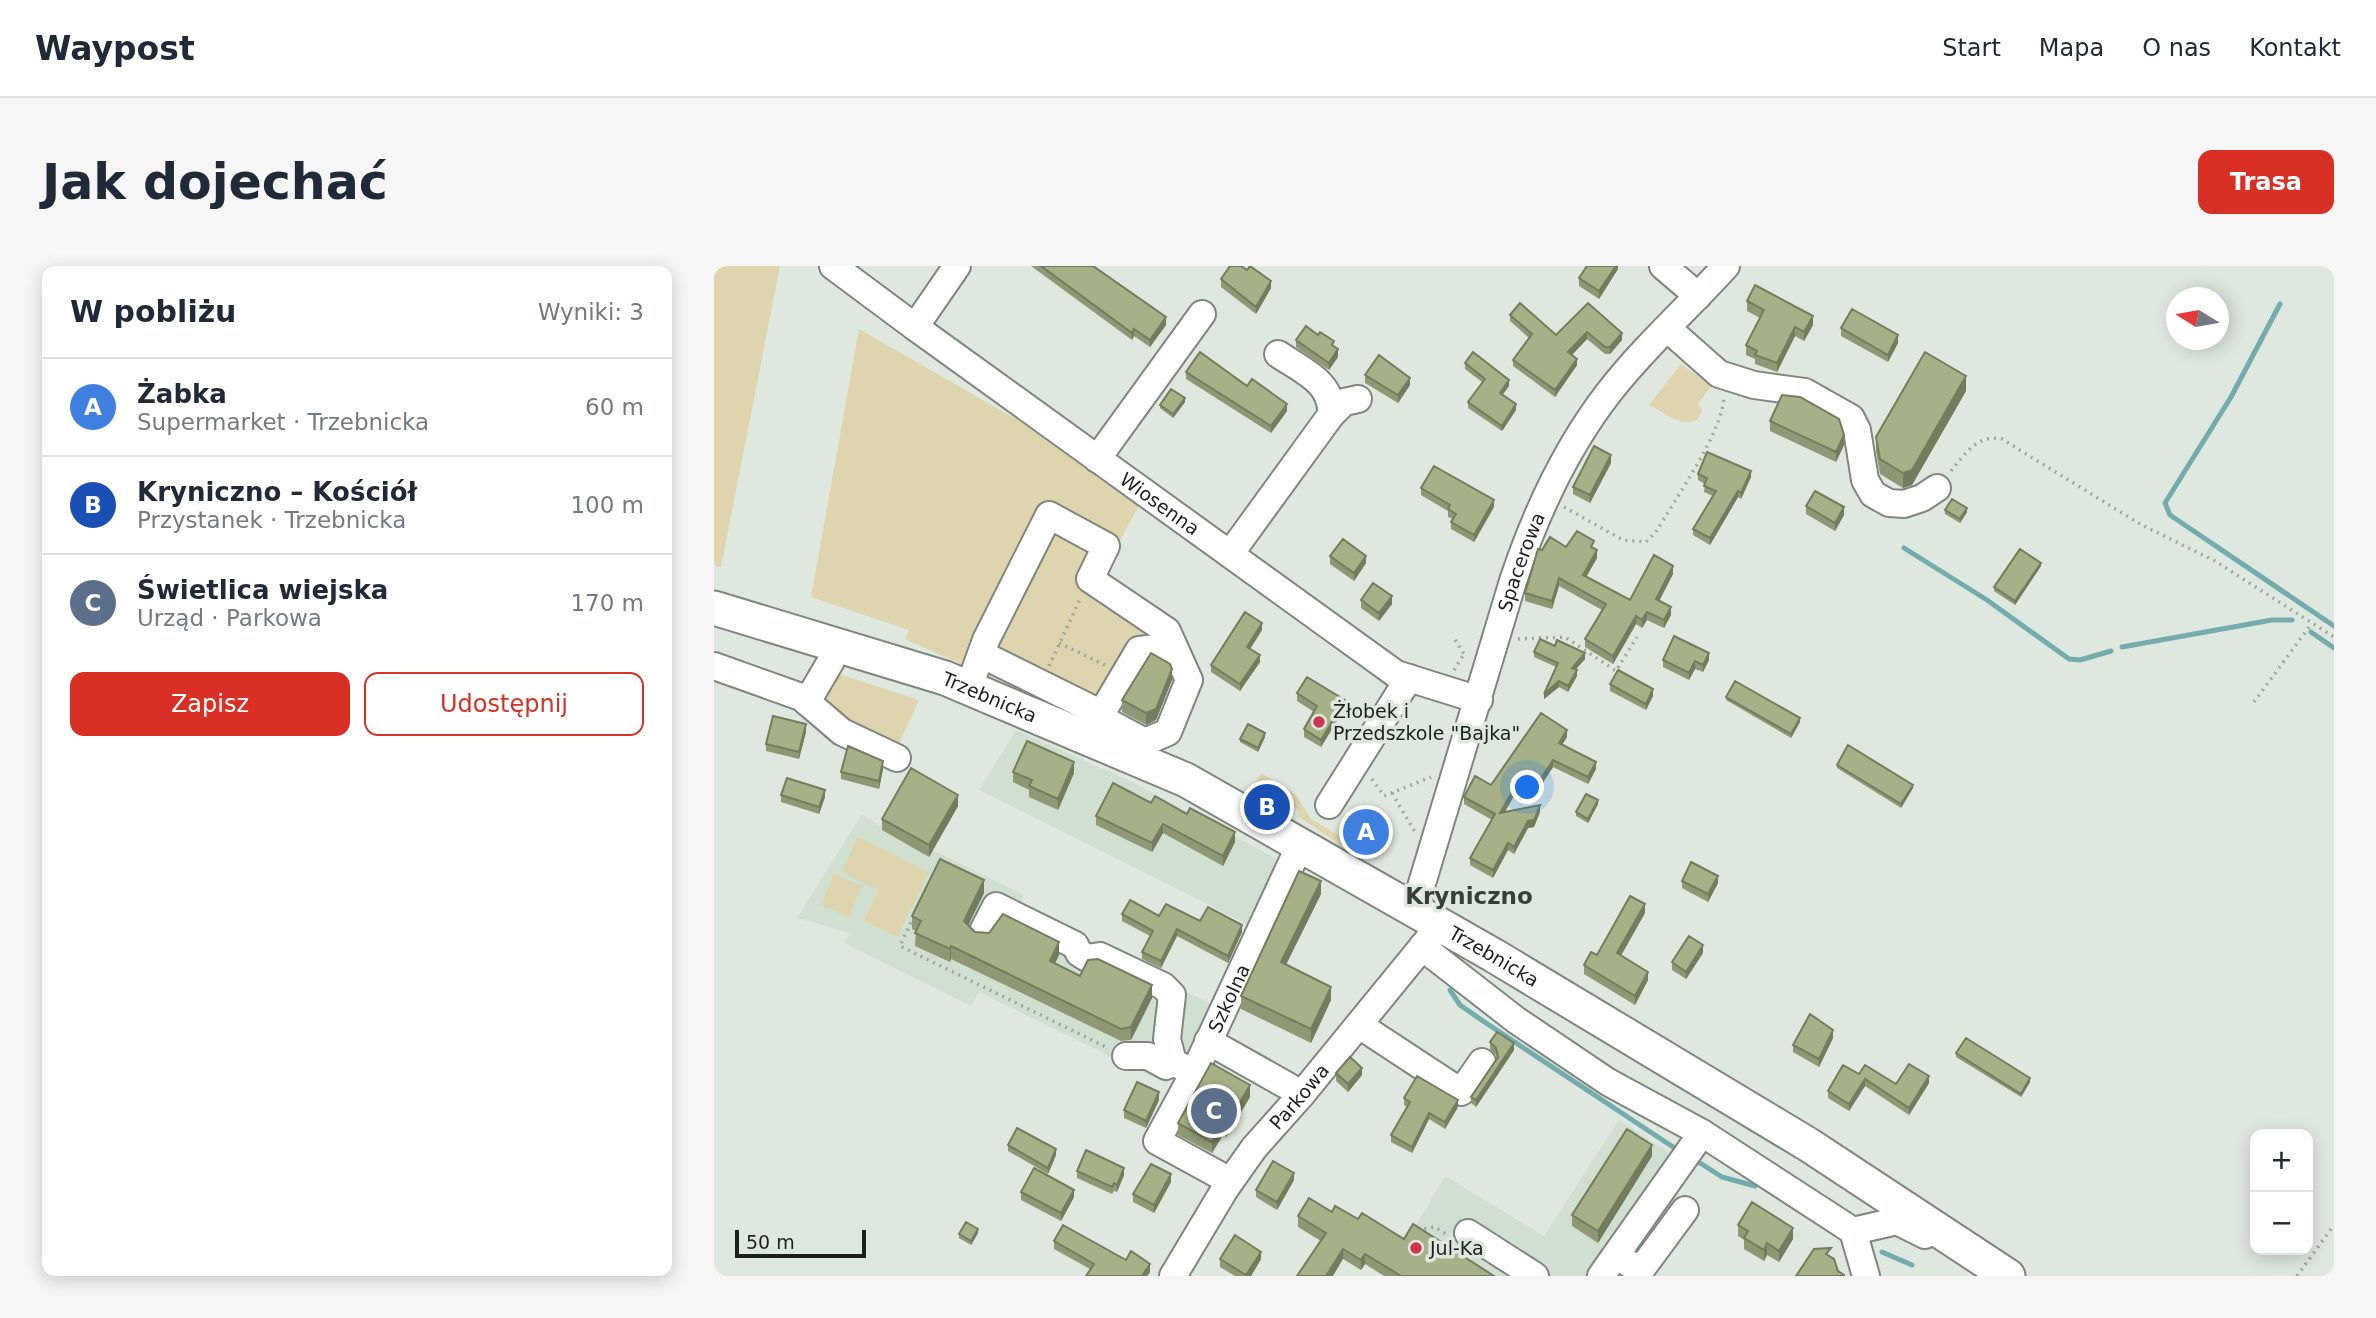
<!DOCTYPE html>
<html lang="pl">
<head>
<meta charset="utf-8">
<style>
  :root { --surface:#fff; --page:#f6f6f7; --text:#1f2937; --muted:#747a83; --line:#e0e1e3; --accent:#d93025 }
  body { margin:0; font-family:"DejaVu Sans",sans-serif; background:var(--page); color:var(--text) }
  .controls { position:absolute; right:21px; bottom:21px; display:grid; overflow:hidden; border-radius:14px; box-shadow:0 4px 18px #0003 }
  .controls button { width:63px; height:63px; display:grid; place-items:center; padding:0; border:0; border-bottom:2px solid var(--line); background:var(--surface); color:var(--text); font:35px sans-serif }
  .compass { position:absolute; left:1452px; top:21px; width:63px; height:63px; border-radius:50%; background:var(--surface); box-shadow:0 4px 18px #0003; rotate:281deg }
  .scale { position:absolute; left:21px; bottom:18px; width:131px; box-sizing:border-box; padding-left:7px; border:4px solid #1d211d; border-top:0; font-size:19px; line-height:24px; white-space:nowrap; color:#1d211d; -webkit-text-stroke:5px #dfe8df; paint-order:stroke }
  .you { position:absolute; left:814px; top:522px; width:24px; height:24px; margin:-18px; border:5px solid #fff; border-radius:50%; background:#1a73e8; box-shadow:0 0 0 10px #1a73e833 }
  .badge { display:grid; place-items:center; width:46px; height:46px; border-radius:50%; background:var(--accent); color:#fff; font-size:23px; font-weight:700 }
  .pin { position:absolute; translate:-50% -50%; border:4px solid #fff; box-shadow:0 2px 7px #0006 }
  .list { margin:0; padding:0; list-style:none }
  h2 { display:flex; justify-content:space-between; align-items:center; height:91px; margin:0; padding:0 28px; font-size:30px }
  h2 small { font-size:23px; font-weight:400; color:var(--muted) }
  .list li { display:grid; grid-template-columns:46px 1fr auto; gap:21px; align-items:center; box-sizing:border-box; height:98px; padding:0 28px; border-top:2px solid var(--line) }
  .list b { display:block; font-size:26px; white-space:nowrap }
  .list p { margin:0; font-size:23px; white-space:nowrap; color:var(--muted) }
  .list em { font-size:23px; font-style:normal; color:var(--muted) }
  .actions { display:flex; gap:14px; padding:21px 28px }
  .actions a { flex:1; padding:16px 0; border:2px solid var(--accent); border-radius:14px; text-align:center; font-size:24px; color:var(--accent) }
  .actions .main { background:var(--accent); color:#fff }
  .map { position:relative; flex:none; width:1620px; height:1010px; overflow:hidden; border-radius:14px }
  header { display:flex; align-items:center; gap:42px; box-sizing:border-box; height:98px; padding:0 35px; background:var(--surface); border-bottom:2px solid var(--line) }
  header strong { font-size:33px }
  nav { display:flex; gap:38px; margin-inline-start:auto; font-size:24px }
  .intro { display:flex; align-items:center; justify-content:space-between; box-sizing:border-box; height:168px; padding:0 42px }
  h1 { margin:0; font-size:49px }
  .button { padding:18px 32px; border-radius:14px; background:var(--accent); color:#fff; font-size:24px; font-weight:700 }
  main { display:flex; gap:42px; padding:0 42px }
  aside { flex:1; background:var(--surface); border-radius:14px; box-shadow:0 4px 18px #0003 }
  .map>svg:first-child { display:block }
  .built { fill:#d0dfd0 }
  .green { fill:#ded4ad }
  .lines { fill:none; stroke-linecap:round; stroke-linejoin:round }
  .stream { stroke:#74acae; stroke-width:5 }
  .minor-casing { stroke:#7e867e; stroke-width:30 }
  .major-casing { stroke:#7e867e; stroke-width:37 }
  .path { stroke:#9ea59e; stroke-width:3.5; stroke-dasharray:2 5; stroke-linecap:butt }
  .minor { stroke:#fff; stroke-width:26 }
  .major { stroke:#fff; stroke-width:33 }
  .wall { fill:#8f9874 }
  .shaded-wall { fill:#747c5e }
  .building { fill:#a6b187; stroke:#747c5e; stroke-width:2 }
  .poi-dot { fill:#c8384f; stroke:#dfe8df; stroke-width:2.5 }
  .labels { text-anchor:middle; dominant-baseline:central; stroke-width:7; stroke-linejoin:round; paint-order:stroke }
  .street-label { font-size:19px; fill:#1d211d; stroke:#dfe8df }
  .poi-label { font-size:19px; fill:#1d211d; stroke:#dfe8df; text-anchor:start }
  .quarter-label { font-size:23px; font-weight:bold; fill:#373f37; stroke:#dfe8df }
</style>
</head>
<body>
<header>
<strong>Waypost</strong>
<nav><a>Start</a><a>Mapa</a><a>O nas</a><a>Kontakt</a></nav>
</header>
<div class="intro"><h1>Jak dojechać</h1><a class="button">Trasa</a></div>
<main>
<aside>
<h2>W pobliżu<small>Wyniki: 3</small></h2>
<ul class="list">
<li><span class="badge" style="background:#3f7fe0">A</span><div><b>Żabka</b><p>Supermarket · Trzebnicka</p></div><em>60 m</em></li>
<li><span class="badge" style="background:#1a4fb4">B</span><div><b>Kryniczno – Kościół</b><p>Przystanek · Trzebnicka</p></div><em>100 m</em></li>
<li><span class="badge" style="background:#5c6f8a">C</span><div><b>Świetlica wiejska</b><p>Urząd · Parkowa</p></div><em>170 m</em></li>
</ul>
<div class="actions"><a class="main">Zapisz</a><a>Udostępnij</a></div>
</aside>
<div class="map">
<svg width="1620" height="1010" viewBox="0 0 1620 1010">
  <rect width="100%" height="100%" fill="#dfe8df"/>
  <path class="built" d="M302,464L412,513L569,596L537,660L265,524Z
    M148,548L181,570L198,574L310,629L304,643L499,739L480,782L460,804L453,818L265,726L257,740L130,677L136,667L83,652Z
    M905,854L956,887L880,1002L898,1010H672L731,910L830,970Z"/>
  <path class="green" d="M0,0H66L7,301L0,299Z
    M145,63L307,156L426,238L380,321L434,357L379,456L191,373L195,364L97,331Z
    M967,98L997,120L984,138L988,145L983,154C964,161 952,147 935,139Z
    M119,406L205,434L184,480L115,446L109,427Z
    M547,507L582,529L597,553L645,581L639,588L584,550L585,544L541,518Z
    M144,571L215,606L183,671L150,655L165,624L128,606Z
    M120,608L148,620L135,651L107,639Z"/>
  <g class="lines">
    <path class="stream" d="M1566,38L1517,131L1451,237L1456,249L1620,360
      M1190,282L1273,334L1355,393L1366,394L1397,385
      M1597,366L1620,382
      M1408,381L1558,354H1578
      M736,724L746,739L769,755L959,881
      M983,895L1008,911L1041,920
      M1168,986L1198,999"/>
    <g class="minor-casing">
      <g id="minor">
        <path d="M119,0L201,61"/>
        <path id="s1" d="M243,0L201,61L682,408L765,434"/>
        <path d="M949,0L984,30"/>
        <path d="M953,62L1005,108L1040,119L1091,126L1137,152L1143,164L1151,214L1159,228L1175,237L1190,238L1208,232L1223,222"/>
        <path d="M564,88C589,105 619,116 617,149"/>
        <path d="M383,193L488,48"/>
        <path d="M516,288L617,149L630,136L644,133"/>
        <path d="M119,376L117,395L93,436L128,466L183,492"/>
        <path d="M0,400L87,431L93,436"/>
        <path d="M255,421L272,374L335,249L392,280L376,313L453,365L475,414L454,466L431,476L390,454L382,445L267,388"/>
        <path d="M386,450L425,384L459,380"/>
        <path d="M615,539L695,412"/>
        <path id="s2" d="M700,644L799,315C821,249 853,180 896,125C931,80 974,42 1012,0"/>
        <path d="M269,665L282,640L361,679L365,687L373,692L386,690L449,720L458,729L453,773L459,796L480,807"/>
        <path d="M708,681L802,754L894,816L988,867L1139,965L1183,955L1211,969"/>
        <path d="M645,759L747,826L768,796"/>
        <path d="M494,775L588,828"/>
        <path d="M412,790H434L452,800L459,796"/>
        <path id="s3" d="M516,915L443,875L480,807L580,592"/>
        <path d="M1139,965L1152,1010"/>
        <path d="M754,967L821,1010"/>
        <path d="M902,989L926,1005L971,944"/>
        <path id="s4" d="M459,1010L511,923L540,882L588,828L718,669"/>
        <path d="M887,1010L988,867"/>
      </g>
    </g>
    <g class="major-casing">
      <g id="major">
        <path id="s5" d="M0,342L231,412L472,514L779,689L1095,879L1294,1010"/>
      </g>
    </g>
    <path class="path" d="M1237,205C1251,188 1263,168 1288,173L1426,258L1501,295L1620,371
      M850,241L909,274L932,276L942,266C961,233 1009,166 1010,130
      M804,373L851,371L902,405L923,371
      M741,374L750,388
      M345,377L391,399
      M335,400L367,331
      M740,404L750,388
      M1540,436L1598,357
      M658,513L670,530L717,511
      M678,527L701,566
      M200,650L186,680L392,781
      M707,969L710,963L721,961L732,968
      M1583,1010L1620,959"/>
    <use href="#minor" class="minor"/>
    <use href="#major" class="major"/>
  </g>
  <path class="wall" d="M317,0H379L452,59L436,81L420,70L418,74Z
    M904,0V3L885,33L865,20V12Z
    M533,4L557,22L542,48L507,21V13Z
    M1033,35L1099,59L1090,75L1081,70L1063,106L1041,98V93L1032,89V79L1046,52L1033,45Z
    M874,37L908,74L896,88H891L873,73L858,89L863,99L841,131L799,100V94L815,72L796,55V49L842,69Z
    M1127,62L1184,77L1174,96L1127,70Z
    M582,74L624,91L615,104L582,81Z
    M751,97L795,120L788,129L802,144L788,165L754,142V136L768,116L751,103Z
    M472,106L533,120L573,145L557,167L472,113Z
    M651,109L696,119L684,137L651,117Z
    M1252,125L1198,219L1189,222L1166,208L1162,186V171Z
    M471,136L459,152L446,142V139Z
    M1056,155L1130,179L1122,196L1056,165Z
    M897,197L876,237L859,228V221Z
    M984,208L1037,211L1027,233L1024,231L996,279L979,269V263L999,230L990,226L991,218L984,214Z
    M707,222L780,241L760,276L737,263V256L739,253L734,251V245L707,229Z
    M1092,240L1130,249L1121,265L1092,248Z
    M1231,244L1253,246L1246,257L1231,248Z
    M852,281L880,282L883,292L872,310L916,334L959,308L945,335L957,349L950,362L933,354L928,362L922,358L899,398L871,381V373L888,344L845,320L838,343L811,335V327L828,284Z
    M616,290L652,297L640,315L616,298Z
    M1327,300L1301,339L1280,325V321Z
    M647,334L678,338L665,355L647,342Z
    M548,364L536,383L546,396L526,425L497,406V399Z
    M820,386L871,393L861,404L863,410L854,426L845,421L830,433L842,401L820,391Z
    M949,394H995L989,406L981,403L975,414L949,401Z
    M458,414L442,454L432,459L408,446V434Z
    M896,418L939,430L932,444L896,425Z
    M583,427L631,442L607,481L590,471V463L600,446L583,435Z
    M1012,431L1086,456L1077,472L1012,434Z
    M92,466L85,493L52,485V478Z
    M551,471L544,486L526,476V473Z
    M853,471L848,478L882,503L874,518L839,501L824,524L809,514L791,546H826L820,561L814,562L800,588L794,584L779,612L756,599V592L778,554L750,538V531L777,519Z
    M1123,499L1199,522L1187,542L1123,502Z
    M169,503L165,523L127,513V506Z
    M299,506L360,507L344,544L315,531V524L299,516Z
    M67,529L111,531L105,548L67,536Z
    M437,537L473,548L521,576L509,600L449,567L438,586L382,559V550Z
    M884,538L874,557L862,550V546Z
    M244,540L215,591L168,564V553Z
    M669,562L656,584L635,570V563Z
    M968,615L1004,617L994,636L968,622Z
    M270,627L254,659L261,666L345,689L341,697L366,710L438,732L417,774L407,775L237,693L236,696L201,680L202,665L198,663V650Z
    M607,628L572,698L617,734L597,777L527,743V730Z
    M931,647L907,690L934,714L921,739L870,708V699Z
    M408,648L445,650L486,655L528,666L514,697L463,670L447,702L428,693V686L436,670L408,655Z
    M989,687L972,713L958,704V696Z
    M1119,772L1105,801L1079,786V779Z
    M776,776L800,784L762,841L757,837V831L783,793L782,789L776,783Z
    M1242,787L1316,816L1307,831L1242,791Z
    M622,807L648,809L634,826L622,815Z
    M1145,808L1182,818L1215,817L1195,849L1151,820L1135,845L1114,832V825Z
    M536,831L512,871L509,869L498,887L464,869V857Z
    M690,832L744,841L731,863L715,853L698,887L677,876V869L693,841L690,839Z
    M445,834L432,862L410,852V844Z
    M294,879L342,889L334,908L294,885Z
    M938,890L884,977L858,960V949Z
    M363,905L410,909L403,926L400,925L398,928L363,912Z
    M580,914L563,944L542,931V924Z
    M457,916L440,947L419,936V928Z
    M307,926L360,931L347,955L307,934Z
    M618,946L644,953L780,1010H670L651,998L647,1004L629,993L607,975L584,961V950Z
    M1024,959L1079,973L1065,996L1053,989L1050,995L1030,983V974L1024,970Z
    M264,967L257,979L245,972V968Z
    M340,975L412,994L436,1006L433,1010H372L376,1003L340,983Z
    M506,993H547L537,1010H521L506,1001Z"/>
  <path class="shaded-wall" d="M902,0H904V3L885,33V25Z
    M557,15V22L542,48V41Z
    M1099,50V59L1090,75V66Z
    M452,51V59L436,81V74Z
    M1081,61V70L1063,106V97Z
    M420,63V70L418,74V67Z
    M873,66V73L854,93V86Z
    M908,67V74L896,88V81Z
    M1184,69V77L1174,96V89Z
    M624,83V91L615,104V97Z
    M863,93V99L841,131V124Z
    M1252,110V125L1198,219L1189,222V207Z
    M696,112V119L684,137V129Z
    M795,114V120L786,132V127Z
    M471,132V136L459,152V148Z
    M573,138V145L557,167V160Z
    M802,138V144L788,165V160Z
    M1130,169V179L1122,196V186Z
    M897,189V197L876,237V229Z
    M1037,205V211L1027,233V227Z
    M1024,225V231L996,279V272Z
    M780,234V241L760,276V269Z
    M1130,241V249L1121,265V257Z
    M1253,242V246L1246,257V253Z
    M883,284V292L869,317V309Z
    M652,290V297L640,315V307Z
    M1327,297V300L1301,339V335Z
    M959,300V308L942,341V333Z
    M845,312V320L838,343V335Z
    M678,330V338L665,355V347Z
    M957,341V349L950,362V354Z
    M933,346V354L928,362V354Z
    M922,350V358L899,398V390Z
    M548,357V364L533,388V381Z
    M871,387V393L858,408V402Z
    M995,387V394L989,406V399Z
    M546,389V396L526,425V418Z
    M981,395V403L975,414V407Z
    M458,403V414L442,454L432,459V447Z
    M863,404V410L854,426V420Z
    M845,415V421L830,433V428Z
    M939,423V430L932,444V438Z
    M631,434V442L607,481V474Z
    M1086,452V456L1077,472V468Z
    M92,458V466L85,493V486Z
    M853,464V471L845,484V477Z
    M551,467V471L544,486V482Z
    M839,494V501L824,524V517Z
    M169,495V503L165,523V515Z
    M360,496V507L344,544V533Z
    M882,496V503L874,518V511Z
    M809,507V514L786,554V547Z
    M1199,519V522L1187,542V538Z
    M111,524V531L105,548V541Z
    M244,529V540L215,591V579Z
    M884,534V538L874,557V553Z
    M826,539V546L820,561L814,562L800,588V581L814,555Z
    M669,554V562L656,584V576Z
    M449,558V567L438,586V577Z
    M521,566V576L509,600V590Z
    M794,577V584L779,612V604Z
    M1004,610V617L994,636V628Z
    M270,614V627L250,668V655Z
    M607,615V628L567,709V696Z
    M931,638V647L903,696V687Z
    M528,659V666L514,697V690Z
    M463,663V670L447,702V695Z
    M345,676V689L336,708V695Z
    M989,679V687L972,713V706Z
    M237,680V693L236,696V683Z
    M934,706V714L921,739V730Z
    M438,719V732L417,774V761Z
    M617,721V734L597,777V763Z
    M1119,764V772L1105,801V793Z
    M800,777V784L762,841V834Z
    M648,802V809L634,826V818Z
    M1215,810V817L1195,849V842Z
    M1316,812V816L1307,831V828Z
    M1151,813V820L1135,845V838Z
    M536,819V831L512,871V860Z
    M445,826V834L432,862V855Z
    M744,834V841L731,863V856Z
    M715,847V853L698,887V881Z
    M509,858V869L498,887V876Z
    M938,879V890L884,977V965Z
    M342,883V889L334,908V902Z
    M410,902V909L403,926V919Z
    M580,907V914L563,944V936Z
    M457,908V916L440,947V939Z
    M360,924V931L347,955V947Z
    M1079,962V973L1065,996V985Z
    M264,963V967L257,979V975Z
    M1053,977V989L1050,995V984Z
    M629,983V993L619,1010H612Z
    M547,986V993L537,1010H532Z
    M651,988V998L647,1004V994Z
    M436,998V1006L433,1010H428Z"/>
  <path class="building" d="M327,0H379L452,51L436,74L420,63L418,67Z
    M516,0H527L533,4L536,0L557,15L542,41L507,13Z
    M873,0H902L885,25L865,12Z
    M1041,19L1099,50L1090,66L1081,61L1063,97L1041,89L1043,85L1032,79L1050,44L1033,35Z
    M806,37L842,69L874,37L908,67L896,81H891L873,66L854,86L863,93L841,124L799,94L818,68L796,49Z
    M1138,43L1184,69L1174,89L1127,62Z
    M592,60L604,69L606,66L620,75L618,79L624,83L615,97L582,74Z
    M486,86L533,120L538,113L573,138L557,160L472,106Z
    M759,86L795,114L786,127L802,138L788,160L754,136L771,113L751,97Z
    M1211,86L1252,110L1198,204L1189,207L1166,193L1162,171Z
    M665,89L696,112L684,129L651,109Z
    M457,123L471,132L459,148L446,139Z
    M1068,129L1086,131L1125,153L1130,169L1122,186L1056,155Z
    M880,180L897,189L876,229L859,221Z
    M993,186L1037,205L1027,227L1024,225L996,272L979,263L1002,225L990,220L993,212L984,208Z
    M720,200L780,234L760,269L737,256L742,248L734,243L736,239L707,222Z
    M1101,225L1130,241L1121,257L1092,240Z
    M1238,233L1253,242L1246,253L1231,244Z
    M863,265L880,275L877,281L883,284L869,309L916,334L940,289L959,300L942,333L957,341L950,354L933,346L928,354L922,350L899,390L871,373L892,338L845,312L838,335L811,327L824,283L828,284L836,271L852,281Z
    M629,273L652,290L640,307L616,290Z
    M1306,283L1327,297L1301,335L1280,321Z
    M659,317L678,330L665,347L647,334Z
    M531,346L548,357L533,381L546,389L526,418L497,399Z
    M960,370L995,387L989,399L981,395L975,407L949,394Z
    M826,373L841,380L843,374L871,387L858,402L863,404L854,420L845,415L830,428L844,397L820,386Z
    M437,387L456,398L458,403L442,443L432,447L408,434Z
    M904,404L939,423L932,438L896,418Z
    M593,411L631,434L607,474L590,463L603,440L583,427Z
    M1021,415L1086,452L1077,468L1012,431Z
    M827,447L853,464L845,477L882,496L874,511L839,494L824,517L809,507L786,547L826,539L820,554L814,555L800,581L794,577L779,604L756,592L781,548L750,531L761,510L777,519Z
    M59,450L92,458L85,486L52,478Z
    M534,458L551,467L544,482L526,473Z
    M313,475L360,496L344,533L315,520L318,514L299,506Z
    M1134,479L1199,519L1187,538L1123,499Z
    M134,480L169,495L165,515L127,506Z
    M197,502L244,529L215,579L168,553Z
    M73,512L111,524L105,541L67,529Z
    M399,517L437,537L441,530L473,548L476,542L521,566L509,590L449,558L438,577L382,550Z
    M872,528L884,534L874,553L862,546Z
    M649,541L669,554L656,576L635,563Z
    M226,593L270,614L250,655L261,666L275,667L289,648L345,676L336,695L366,710L374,694L384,693L438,719L417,761L407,763L237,680L236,683L201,667L207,655L198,650Z
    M977,596L1004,610L994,628L968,615Z
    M585,605L607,615L567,696L617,721L597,763L527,730Z
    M916,630L931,638L903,687L934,706L921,730L870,699L877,686L883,689Z
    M416,634L445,650L452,638L486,655L494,641L528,659L514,690L463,663L447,695L428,686L439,665L408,648Z
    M975,670L989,679L972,706L958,696Z
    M1096,748L1119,764L1105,793L1079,779Z
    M783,766L800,777L762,834L757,831L784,791L782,782L776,776Z
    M1252,772L1316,812L1307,828L1242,787Z
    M636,791L648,802L634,818L622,807Z
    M497,797L536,819L512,860L509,858L498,876L464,857Z
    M1195,798L1215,810L1195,842L1151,813L1135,838L1114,825L1129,799L1145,808L1151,799L1182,818Z
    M703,810L744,834L731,856L715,847L698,881L677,869L696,836L690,832Z
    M423,816L445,826L432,855L410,844Z
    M303,862L342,883L334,902L294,879Z
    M913,863L938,879L884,965L858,949Z
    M372,884L410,902L403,919L400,917L398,921L363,905Z
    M559,895L580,907L563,936L542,924Z
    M437,898L457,908L440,939L419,928Z
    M320,902L360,924L347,947L307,926Z
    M595,932L618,946L621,940L644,953L648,947L690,973L699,958L780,1010H687L651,988L647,994L629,983L612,1010H583L612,967L584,950Z
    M1038,936L1079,962L1065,985L1053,977L1050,984L1030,972L1034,965L1024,959Z
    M252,956L264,963L257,975L245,968Z
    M349,959L412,994L417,985L436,998L428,1010H372L380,998L340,975Z
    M521,969L547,986L532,1009L506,993Z
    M1117,982L1112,988L1120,993L1124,1005L1130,1009V1010H1082L1100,983Z"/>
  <g class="poi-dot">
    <circle cx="605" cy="456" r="7"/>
    <circle cx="702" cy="982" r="7"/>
  </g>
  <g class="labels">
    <g class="street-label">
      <text stroke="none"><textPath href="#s1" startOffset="376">Wiosenna</textPath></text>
      <text stroke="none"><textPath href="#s2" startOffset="364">Spacerowa</textPath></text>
      <text stroke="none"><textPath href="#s5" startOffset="290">Trzebnicka</textPath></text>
      <text stroke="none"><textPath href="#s5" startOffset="858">Trzebnicka</textPath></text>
      <text stroke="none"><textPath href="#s3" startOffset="243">Szkolna</textPath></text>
      <text stroke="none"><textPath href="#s4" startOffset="220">Parkowa</textPath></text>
    </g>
    <g class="poi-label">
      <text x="619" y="445">Żłobek i<tspan x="619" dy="22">Przedszkole "Bajka"</tspan></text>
      <text x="716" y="982">Jul-Ka</text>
    </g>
    <g class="quarter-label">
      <text x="755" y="630">Kryniczno</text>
    </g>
  </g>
</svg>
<div class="controls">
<button>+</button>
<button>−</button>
</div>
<svg class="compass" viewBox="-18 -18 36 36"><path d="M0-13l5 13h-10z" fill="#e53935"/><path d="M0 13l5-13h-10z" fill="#747a83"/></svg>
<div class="scale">50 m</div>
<div class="you"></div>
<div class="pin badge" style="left:652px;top:566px;background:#3f7fe0">A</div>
<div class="pin badge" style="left:553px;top:541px;background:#1a4fb4">B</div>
<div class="pin badge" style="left:500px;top:845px;background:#5c6f8a">C</div>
</div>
</main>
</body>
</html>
